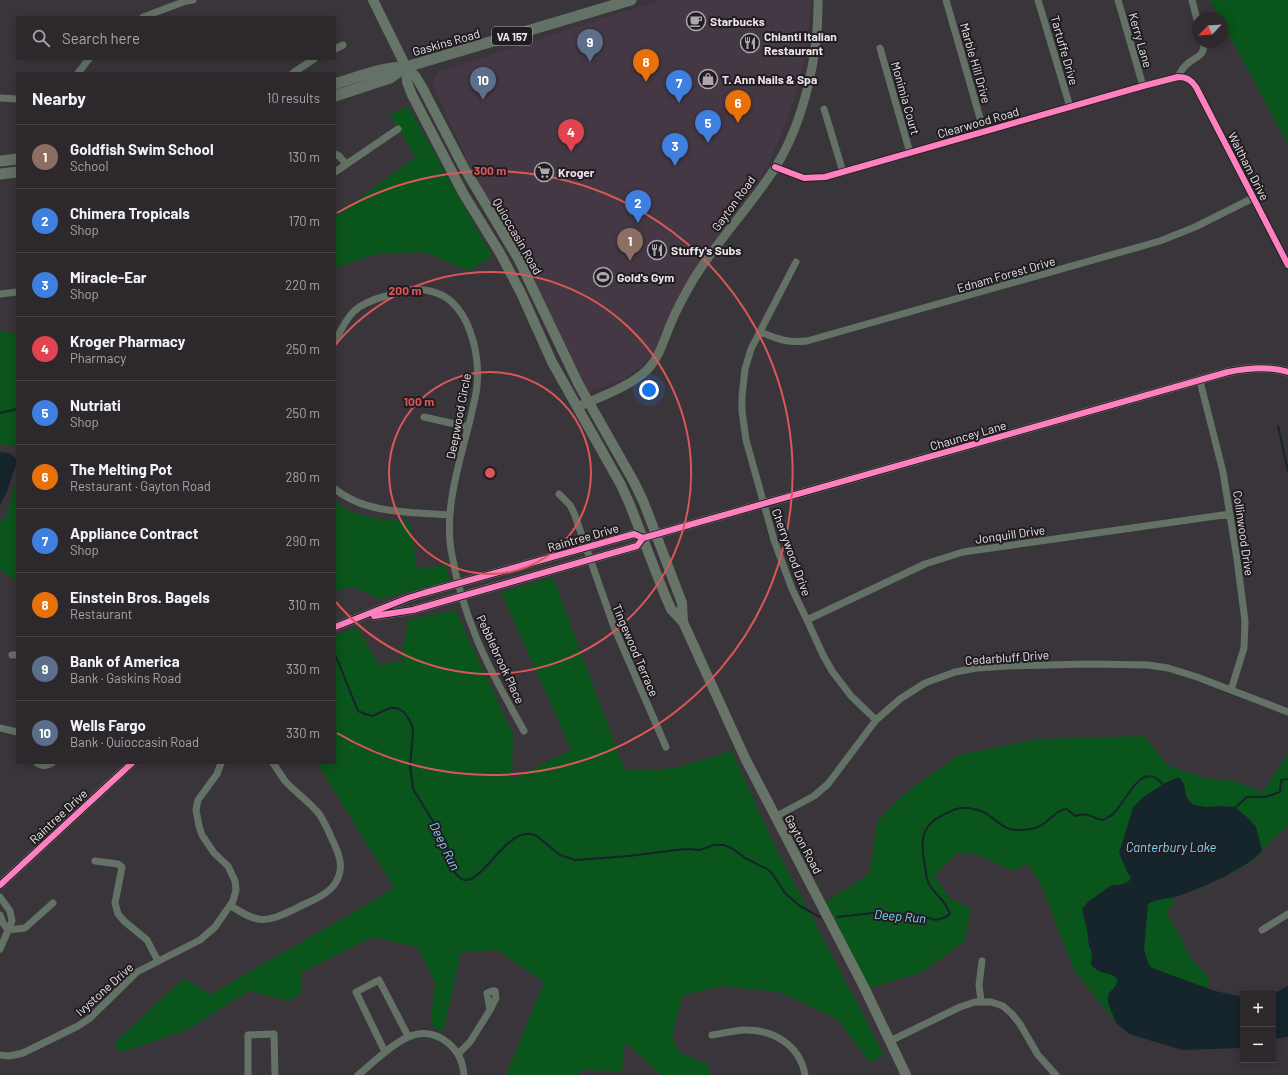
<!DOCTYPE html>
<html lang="en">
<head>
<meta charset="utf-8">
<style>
  :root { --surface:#2c282c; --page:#383438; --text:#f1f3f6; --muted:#a6a6a9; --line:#484448; --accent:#aca7ac }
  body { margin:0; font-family:Barlow,sans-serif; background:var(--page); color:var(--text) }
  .controls { position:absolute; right:12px; bottom:12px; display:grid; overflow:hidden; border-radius:0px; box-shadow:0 2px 10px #0003 }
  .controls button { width:36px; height:36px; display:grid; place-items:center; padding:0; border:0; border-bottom:1px solid var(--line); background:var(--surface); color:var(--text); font:20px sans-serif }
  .compass { position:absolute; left:1192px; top:12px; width:36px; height:36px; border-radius:50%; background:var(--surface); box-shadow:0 2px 10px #0003; rotate:245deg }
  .you { position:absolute; left:649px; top:390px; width:14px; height:14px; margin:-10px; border:3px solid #fff; border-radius:50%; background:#1a73e8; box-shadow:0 0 0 6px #1a73e833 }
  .badge { display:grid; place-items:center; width:26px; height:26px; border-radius:50%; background:var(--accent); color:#fff; font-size:13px; font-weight:700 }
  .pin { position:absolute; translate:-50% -33px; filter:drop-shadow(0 1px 2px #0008) }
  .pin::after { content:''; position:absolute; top:21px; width:14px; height:12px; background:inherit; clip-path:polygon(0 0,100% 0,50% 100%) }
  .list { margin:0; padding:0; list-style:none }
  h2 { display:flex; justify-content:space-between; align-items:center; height:52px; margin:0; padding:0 16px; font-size:17px }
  h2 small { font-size:13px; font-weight:400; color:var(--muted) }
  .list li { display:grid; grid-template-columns:26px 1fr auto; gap:12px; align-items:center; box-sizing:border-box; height:64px; padding:0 16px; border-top:1px solid var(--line) }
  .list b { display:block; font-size:15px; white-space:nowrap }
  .list p { margin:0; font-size:13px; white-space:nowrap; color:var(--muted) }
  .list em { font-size:13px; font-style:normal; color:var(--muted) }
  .icon { flex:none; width:22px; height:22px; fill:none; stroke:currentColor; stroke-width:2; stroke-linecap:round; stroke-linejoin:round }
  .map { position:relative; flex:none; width:1288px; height:1075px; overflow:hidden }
  .search { position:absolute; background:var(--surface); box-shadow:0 2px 10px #0003; left:16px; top:16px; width:320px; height:44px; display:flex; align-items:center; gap:10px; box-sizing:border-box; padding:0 14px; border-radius:0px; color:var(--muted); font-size:15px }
  .panel { position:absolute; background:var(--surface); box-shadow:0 2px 10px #0003; left:16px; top:72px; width:320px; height:692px; border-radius:0px }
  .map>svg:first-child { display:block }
  .built { fill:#443844 }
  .green { fill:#0a551b }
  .water { fill:#16242b }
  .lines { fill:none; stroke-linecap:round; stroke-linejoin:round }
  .stream { stroke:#16242b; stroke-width:2 }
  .minor { stroke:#647265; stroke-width:7 }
  .tertiary { stroke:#647265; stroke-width:9 }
  .secondary { stroke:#667568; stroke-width:10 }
  .primary { stroke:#647166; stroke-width:11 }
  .cycleway-casing { stroke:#201c20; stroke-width:8 }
  .cycleway { stroke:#ff80c0; stroke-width:6 }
  .ring { fill:none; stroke:#db5758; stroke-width:2 }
  .labels { text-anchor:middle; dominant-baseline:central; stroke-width:4; stroke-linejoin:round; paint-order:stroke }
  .shield { fill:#201c20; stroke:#ada8ad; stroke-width:1 }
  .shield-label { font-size:11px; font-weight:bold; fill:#eae4ea }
  .poi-label { font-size:12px; font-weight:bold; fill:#eae4ea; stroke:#201c20; text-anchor:start }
  .street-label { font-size:12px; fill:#eae4ea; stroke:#201c20 }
  .water-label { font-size:13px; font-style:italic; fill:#81d5f8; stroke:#201c20 }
  .centre { fill:#db5758; stroke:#201c20; stroke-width:2 }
  .ring-label { font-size:12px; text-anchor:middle; font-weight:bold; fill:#db5758; stroke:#201c20; stroke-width:4; stroke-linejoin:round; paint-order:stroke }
</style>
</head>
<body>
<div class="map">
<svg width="1288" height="1075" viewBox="0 0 1288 1075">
  <rect width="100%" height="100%" fill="#3a353a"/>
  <path class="built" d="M661,0H811L807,48L797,90L785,124L769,163L744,204L723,228L682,290L671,310L654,350L643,365L624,379L589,392L509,235L474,175L433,85V81L435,76L440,71Z"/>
  <path class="green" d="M1210,0H1288V145L1222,22V18H1220Z
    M408,106L492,256L469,271L424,252L377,254L335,268V216L415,157L390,115Z
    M0,332L17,333V447L0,444Z
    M17,475V582L0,570V522L8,515L7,514Z
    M335,501C355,519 385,519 410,522L417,569L446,565L450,581L380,599L353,587L335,591Z
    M553,577L624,769L653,770L678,767L732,751L772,840L884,1055L870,1063L837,1019L779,992L722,986L683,995L672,1036L679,1052L708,1064L710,1075H661L625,1042L622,1071L582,1070L578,1075H506L544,982L497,950L461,953L443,1032L430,1025L435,983L417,947L372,937L302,972L301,993L288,1001L249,991L189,1029L120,1053L114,1043L184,978L210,995C271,958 334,925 394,888L317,763H335V636L357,627L379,665L401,661L408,620L455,610L513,734L512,779L571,750L501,592Z
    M1144,736L1167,765L1205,778L1234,781L1263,792L1288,754V826L1262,850C1251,870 1197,888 1175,897L1167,913L1193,961L1210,978L1207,988L1129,1034L1116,1023L1074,970L1042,887L1028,864L1013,871L978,855L957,853L934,876L950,899L971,908L965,941L922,972L870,988L826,902L870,873L877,822L904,794L959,755L1039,739Z"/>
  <path class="water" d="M0,452L9,453L17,459V462L7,491L0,505Z
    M1176,778H1180L1184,784L1186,796L1191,803L1194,805L1206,807L1219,806L1235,807L1248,818L1256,827L1262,850C1253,866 1193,892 1175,897C1165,899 1157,899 1148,904L1144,950L1149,965L1152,968L1215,991L1243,997V1048H1241L1182,1050L1129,1034L1116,1023L1108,1003V994L1114,988L1118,981C1113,971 1104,975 1097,970C1095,968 1093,966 1091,965L1092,953L1089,946L1087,930L1082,909L1088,902L1110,886C1118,883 1119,887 1129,881L1131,877L1128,874L1119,853L1133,808L1142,798L1163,784Z
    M1288,986V1037L1273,1039V994Z"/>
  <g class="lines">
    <path class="stream" d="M0,413L17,409
      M1278,426L1288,471
      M335,654L358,711L365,714L372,716L390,708H397L404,712L408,718L412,725L413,734L410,765L413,789L446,842C450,851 449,863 454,871C476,908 503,819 537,836L560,855L575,860L629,856L685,849L700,850L714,845H724L733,849L745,858L767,869L771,872L785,893L800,906L820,917
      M1235,808L1247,797H1265L1280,792L1281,780L1288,779
      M837,917L873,913L917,915L936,920L946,917L950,914C945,899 936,896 929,884C926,879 926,872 925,866C921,845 919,827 941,816C951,811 961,805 972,809C975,809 979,810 981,811C995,817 1003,831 1018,830C1026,830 1036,829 1042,825C1051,819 1056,810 1067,809L1075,816C1079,815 1084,814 1088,815C1095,816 1098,822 1105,819C1108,817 1111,816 1113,814C1126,803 1142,756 1164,786"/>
    <path class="minor" d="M946,0L984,132
      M1038,0L1070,107
      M1118,0L1143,86
      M1192,0L1198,23
      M143,17L186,1L193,0
      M880,48L910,153
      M335,49L343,45
      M78,73L89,59
      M293,73L314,59
      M1178,77C1180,73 1182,69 1185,66C1194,56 1205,58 1204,42
      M0,98L17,99
      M824,109L843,172
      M335,154L339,156L346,164
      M775,167L804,178L825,177L1143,86L1178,77C1187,77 1191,80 1196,87L1288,265
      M335,172L398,129
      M796,262L751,349L745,369L742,396V411L746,440L774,540L792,589L807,620L823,655L832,671L851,696L876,720
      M0,294L17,292
      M760,332C778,339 786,343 807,341L1160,241L1195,227L1253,198
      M335,342C348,314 355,304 386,296C401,291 415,287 430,291C469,299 480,353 477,386C476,396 473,406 471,416C461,458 444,506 451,550C456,581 466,613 478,642C491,673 508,702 524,731
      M1200,381L1223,472L1237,559L1245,621L1244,648L1231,690
      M424,417L468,427
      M335,489C365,514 411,512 449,515
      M559,494L570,505L574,513L614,627L666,747
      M807,620L925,564L963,552L1230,514
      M12,655H17
      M0,728L17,732
      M37,763C42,767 47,766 52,763
      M775,817L814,796L828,784L876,720L900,699L925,683L955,672L977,668L1008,666L1089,664L1148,665L1168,668L1197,677L1288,712
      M95,861L118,864L122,867L115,903L118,914L124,921L147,940L158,961
      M0,897L10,911L12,921L0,949
      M231,906C259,924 265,923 295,909C307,902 325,897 334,885C346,869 339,853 331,837C328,829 324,822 320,815C310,802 296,793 285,781C281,775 277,769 273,763
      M0,915L3,923L8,930
      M8,930L25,928L53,903
      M1262,930L1288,914
      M981,1001L979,985L982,961
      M712,1035C723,1033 733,1031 743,1030C773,1029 800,1045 805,1075
      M890,1041L960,1007L975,1002H991L1003,1006L1012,1014L1020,1024L1038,1055L1056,1075
      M385,1052L356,992L379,980L408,1036
      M458,1054L470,1042L490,1010L487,993L492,991H495L496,998L490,1010
      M0,1055L9,1056L23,1053L78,1026L90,1018L137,972L200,940L215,927L233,901L236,890L235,881L228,866L214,853L202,835L199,826L196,810L198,800L217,774L221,763
      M248,1075V1035L274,1034L275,1075
      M358,1075C383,1056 414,1015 448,1043C458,1051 463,1062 464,1075"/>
    <path class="tertiary" d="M577,407C600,397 630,387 648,369C660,356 664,339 671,323C677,308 685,294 693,280C717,241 750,207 775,168C804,122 819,54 818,0
      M643,538L1228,372C1247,368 1269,366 1288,372
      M374,616L413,610L637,546L643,538
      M335,627L408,598L424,593L634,534L643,538
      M0,885L132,763"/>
    <path class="secondary" d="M373,0L406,67L416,77L423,89L463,166L519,260L579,385L634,482L644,503L682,603L683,622
      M406,67L407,82L412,95L463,193L500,253L521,293L552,362L621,485L630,505L664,593L671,609L683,622L745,758L864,987L906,1075"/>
    <path class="primary" d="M335,84C358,77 382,67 406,67L631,0
      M335,96L390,78L406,67
      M0,161L17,159
      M0,174L17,172"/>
    <g class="cycleway-casing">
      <path id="cycleway" d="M775,167L804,178L825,177L1143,86L1178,77C1187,77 1191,80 1196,87L1288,265
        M643,538L1228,372C1247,368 1269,366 1288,372
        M374,616L413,610L637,546L643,538
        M335,627L408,598L424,593L634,534L643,538
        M0,885L132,763"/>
    </g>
    <use href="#cycleway" class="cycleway"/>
  </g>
  <g class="ring">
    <circle cx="490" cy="473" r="101"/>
    <path d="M336 344A201 201 0 1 1 336 602"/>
    <path d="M337 213A302 302 0 1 1 337 733"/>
  </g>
  <defs>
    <g id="cafe-ring" transform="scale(1)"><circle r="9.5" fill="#201c20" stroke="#aca7ac" stroke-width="1.5"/><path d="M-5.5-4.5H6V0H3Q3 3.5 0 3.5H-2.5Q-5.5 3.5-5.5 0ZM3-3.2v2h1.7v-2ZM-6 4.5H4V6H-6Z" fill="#aca7ac"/></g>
    <g id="restaurant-ring" transform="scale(1)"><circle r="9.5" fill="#201c20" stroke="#aca7ac" stroke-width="1.5"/><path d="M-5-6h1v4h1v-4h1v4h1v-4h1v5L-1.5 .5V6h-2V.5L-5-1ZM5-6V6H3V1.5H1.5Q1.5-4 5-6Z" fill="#aca7ac"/></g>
    <g id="shop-ring" transform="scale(1)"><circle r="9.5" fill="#201c20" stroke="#aca7ac" stroke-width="1.5"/><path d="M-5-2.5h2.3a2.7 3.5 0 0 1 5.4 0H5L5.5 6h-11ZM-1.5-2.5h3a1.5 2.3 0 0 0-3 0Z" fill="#aca7ac"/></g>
    <g id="supermarket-ring" transform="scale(1)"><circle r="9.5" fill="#201c20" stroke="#aca7ac" stroke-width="1.5"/><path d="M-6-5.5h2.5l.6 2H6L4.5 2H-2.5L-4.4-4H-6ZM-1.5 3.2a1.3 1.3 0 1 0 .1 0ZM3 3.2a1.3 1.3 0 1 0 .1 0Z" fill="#aca7ac"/></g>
    <g id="stadium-ring" transform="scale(1)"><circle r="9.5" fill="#201c20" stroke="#aca7ac" stroke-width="1.5"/><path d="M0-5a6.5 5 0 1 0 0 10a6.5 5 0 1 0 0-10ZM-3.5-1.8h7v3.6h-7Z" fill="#aca7ac"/></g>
  </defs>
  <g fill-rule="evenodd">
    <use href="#cafe-ring" x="696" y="21"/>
    <use href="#restaurant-ring" x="750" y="43"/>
    <use href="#shop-ring" x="708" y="79"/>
    <use href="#supermarket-ring" x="544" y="172"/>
    <use href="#restaurant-ring" x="657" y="250"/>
    <use href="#stadium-ring" x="603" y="277"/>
  </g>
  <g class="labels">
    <rect class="shield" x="492" y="27" width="40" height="18" rx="3"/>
    <g class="shield-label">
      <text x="512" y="36">VA 157</text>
    </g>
    <g class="poi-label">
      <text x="710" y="21">Starbucks</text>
      <text x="764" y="36">Chianti Italian<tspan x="764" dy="14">Restaurant</tspan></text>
      <text x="722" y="79">T. Ann Nails &amp; Spa</text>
      <text x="558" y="172">Kroger</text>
      <text x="671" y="250">Stuffy's Subs</text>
      <text x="617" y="277">Gold's Gym</text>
    </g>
    <g class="street-label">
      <text transform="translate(1141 40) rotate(74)">Kerry Lane</text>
      <text transform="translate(446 42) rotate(-16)">Gaskins Road</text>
      <text transform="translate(1065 50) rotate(74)">Tartuffe Drive</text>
      <text transform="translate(976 63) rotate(74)">Marble Hill Drive</text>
      <text transform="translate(906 98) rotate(74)">Monimia Court</text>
      <text transform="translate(978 122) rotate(-16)">Clearwood Road</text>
      <text transform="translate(1249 166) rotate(63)">Waltham Drive</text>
      <text transform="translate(733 203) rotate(-54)">Gayton Road</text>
      <text transform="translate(518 236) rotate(60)">Quioccasin Road</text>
      <text transform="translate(1006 274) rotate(-16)">Ednam Forest Drive</text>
      <text transform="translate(458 416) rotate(-79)">Deepwood Circle</text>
      <text transform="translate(968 435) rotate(-16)">Chauncey Lane</text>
      <text transform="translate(1244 533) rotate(82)">Collinwood Drive</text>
      <text transform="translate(1010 534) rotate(-8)">Jonquill Drive</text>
      <text transform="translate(583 537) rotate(-16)">Raintree Drive</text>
      <text transform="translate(792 552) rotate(70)">Cherrywood Drive</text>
      <text transform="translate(636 650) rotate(67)">Tingewood Terrace</text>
      <text transform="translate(1007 657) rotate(-4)">Cedarbluff Drive</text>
      <text transform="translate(501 659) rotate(65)">Pebblebrook Place</text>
      <text transform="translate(58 816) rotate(-43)">Raintree Drive</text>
      <text transform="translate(804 844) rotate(62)">Gayton Road</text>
      <text transform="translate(104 989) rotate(-42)">Ivystone Drive</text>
    </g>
    <g class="water-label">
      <text transform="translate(445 846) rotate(64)">Deep Run</text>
      <text x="1171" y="847">Canterbury Lake</text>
      <text transform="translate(900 916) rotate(5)">Deep Run</text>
    </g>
  </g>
  <circle cx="490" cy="473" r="6" class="centre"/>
  <g class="ring-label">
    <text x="490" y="175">300 m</text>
    <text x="405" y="295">200 m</text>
    <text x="419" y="406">100 m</text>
  </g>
</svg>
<div class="controls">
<button>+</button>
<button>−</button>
</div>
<svg class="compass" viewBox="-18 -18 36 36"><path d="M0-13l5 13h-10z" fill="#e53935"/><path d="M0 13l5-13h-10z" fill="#a6a6a9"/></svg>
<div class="you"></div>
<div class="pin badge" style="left:630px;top:261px;background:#8d6e63">1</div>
<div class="pin badge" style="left:638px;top:223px;background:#3f7fe0">2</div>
<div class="pin badge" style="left:675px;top:166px;background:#3f7fe0">3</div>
<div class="pin badge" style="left:571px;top:152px;background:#e0444e">4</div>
<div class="pin badge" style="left:708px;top:143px;background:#3f7fe0">5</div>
<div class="pin badge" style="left:738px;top:123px;background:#e8710a">6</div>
<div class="pin badge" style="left:679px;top:103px;background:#3f7fe0">7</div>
<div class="pin badge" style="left:646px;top:82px;background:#e8710a">8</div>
<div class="pin badge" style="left:590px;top:62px;background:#5c6f8a">9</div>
<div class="pin badge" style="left:483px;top:100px;background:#5c6f8a">10</div>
<div class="search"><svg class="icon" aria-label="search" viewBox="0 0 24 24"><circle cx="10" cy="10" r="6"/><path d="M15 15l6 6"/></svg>Search here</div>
<section class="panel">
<h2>Nearby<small>10 results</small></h2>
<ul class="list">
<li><span class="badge" style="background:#8d6e63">1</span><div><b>Goldfish Swim School</b><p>School</p></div><em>130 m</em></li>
<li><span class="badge" style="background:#3f7fe0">2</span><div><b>Chimera Tropicals</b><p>Shop</p></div><em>170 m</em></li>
<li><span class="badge" style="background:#3f7fe0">3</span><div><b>Miracle-Ear</b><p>Shop</p></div><em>220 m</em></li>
<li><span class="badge" style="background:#e0444e">4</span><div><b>Kroger Pharmacy</b><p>Pharmacy</p></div><em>250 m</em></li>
<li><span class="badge" style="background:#3f7fe0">5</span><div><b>Nutriati</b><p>Shop</p></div><em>250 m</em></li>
<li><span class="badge" style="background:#e8710a">6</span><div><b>The Melting Pot</b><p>Restaurant · Gayton Road</p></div><em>280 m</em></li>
<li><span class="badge" style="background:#3f7fe0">7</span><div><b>Appliance Contract</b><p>Shop</p></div><em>290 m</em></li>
<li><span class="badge" style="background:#e8710a">8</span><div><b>Einstein Bros. Bagels</b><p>Restaurant</p></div><em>310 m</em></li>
<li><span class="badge" style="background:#5c6f8a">9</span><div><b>Bank of America</b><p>Bank · Gaskins Road</p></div><em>330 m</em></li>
<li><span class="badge" style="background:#5c6f8a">10</span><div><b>Wells Fargo</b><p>Bank · Quioccasin Road</p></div><em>330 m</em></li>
</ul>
</section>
</div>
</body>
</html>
